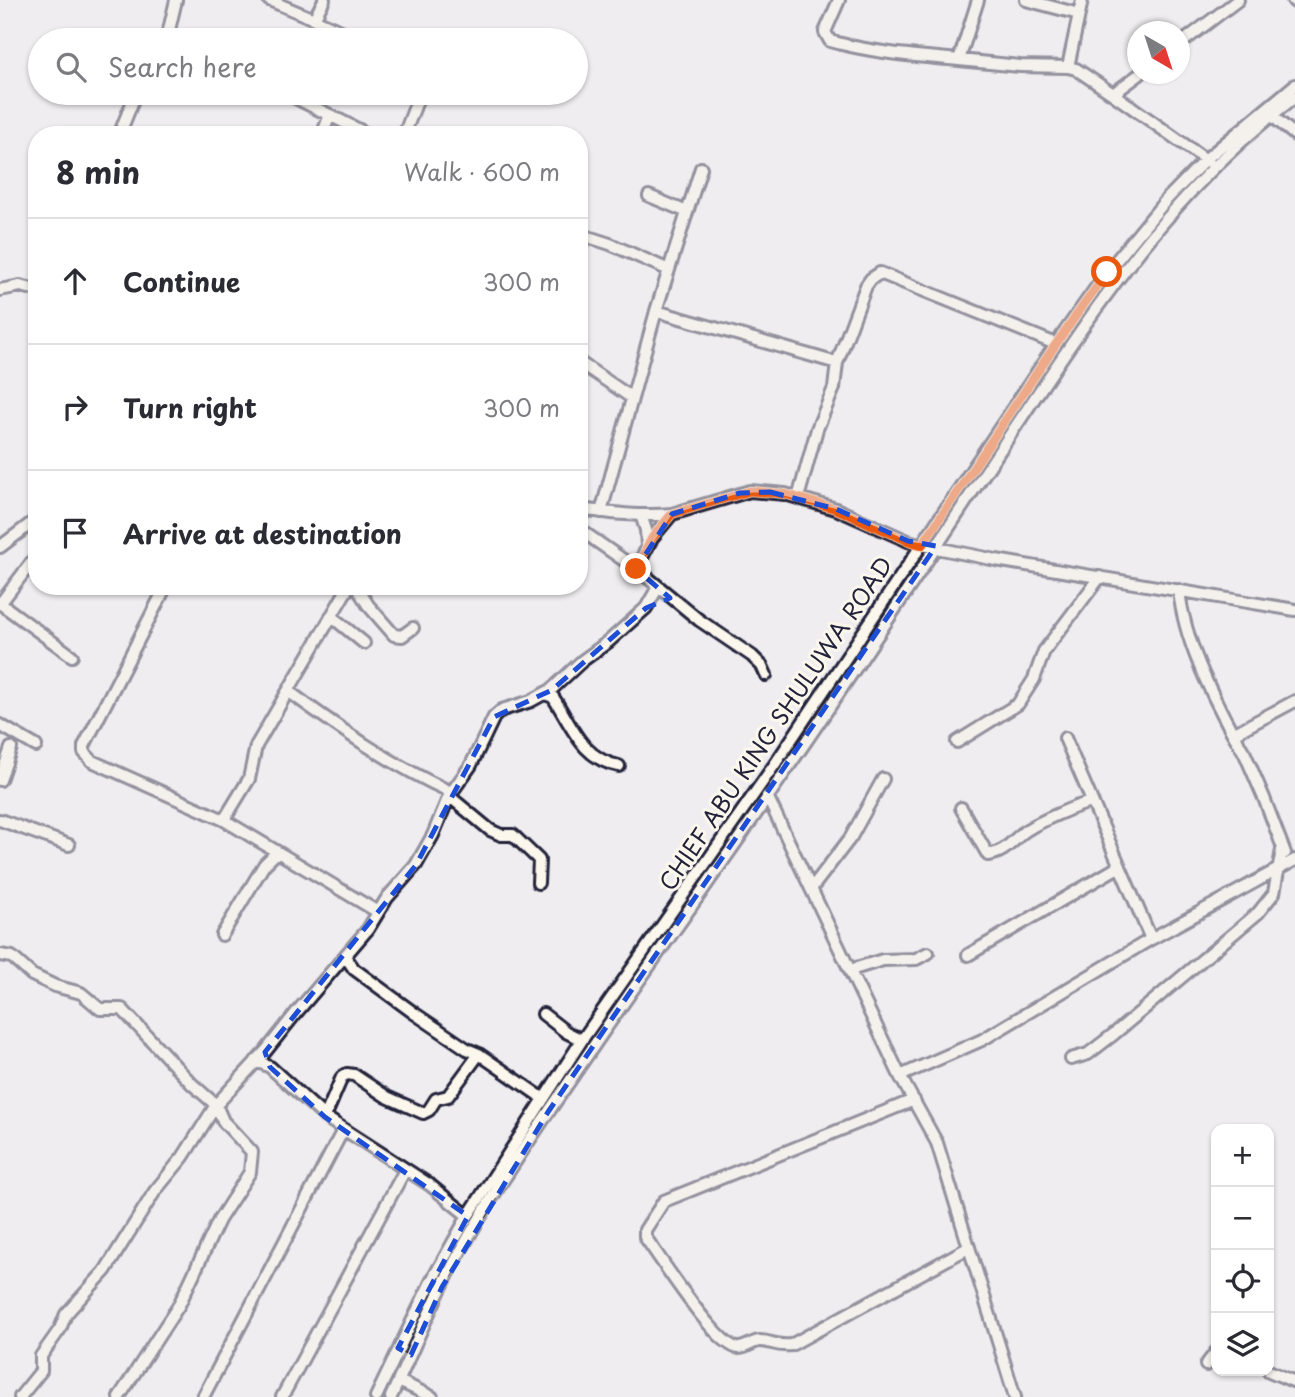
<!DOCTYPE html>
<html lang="en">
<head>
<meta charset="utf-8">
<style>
  :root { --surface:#fff; --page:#f2f2f3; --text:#2b2b33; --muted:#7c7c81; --line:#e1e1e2 }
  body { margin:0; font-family:"Playpen Sans",sans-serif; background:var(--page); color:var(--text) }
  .controls { position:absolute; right:21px; bottom:21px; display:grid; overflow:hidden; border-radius:14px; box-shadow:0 2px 5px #0004 }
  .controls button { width:63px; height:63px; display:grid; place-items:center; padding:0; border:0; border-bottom:2px solid var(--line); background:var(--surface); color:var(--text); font:35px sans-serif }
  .compass { position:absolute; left:1127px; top:21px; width:63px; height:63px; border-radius:50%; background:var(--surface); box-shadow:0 2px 5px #0004; rotate:141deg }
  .stop { position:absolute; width:21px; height:21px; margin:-16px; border:5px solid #ea580c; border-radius:50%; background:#fff }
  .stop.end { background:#ea580c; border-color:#fff; box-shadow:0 2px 7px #0008 }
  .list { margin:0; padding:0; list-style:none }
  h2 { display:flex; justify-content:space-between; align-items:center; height:91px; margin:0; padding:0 28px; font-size:30px }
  h2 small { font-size:23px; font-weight:400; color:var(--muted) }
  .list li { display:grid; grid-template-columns:46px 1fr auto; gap:21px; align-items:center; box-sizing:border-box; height:126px; padding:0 28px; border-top:2px solid var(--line) }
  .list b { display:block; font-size:26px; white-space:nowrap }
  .list em { font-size:23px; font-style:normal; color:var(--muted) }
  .icon { flex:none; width:38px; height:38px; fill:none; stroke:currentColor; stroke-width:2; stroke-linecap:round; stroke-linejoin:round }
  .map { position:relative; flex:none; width:1295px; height:1397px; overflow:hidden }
  .search { position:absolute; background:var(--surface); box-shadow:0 2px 5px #0004; left:28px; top:28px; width:560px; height:77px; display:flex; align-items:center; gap:18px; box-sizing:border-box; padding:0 24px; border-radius:38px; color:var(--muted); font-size:26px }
  .panel { position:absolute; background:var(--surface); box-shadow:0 2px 5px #0004; left:28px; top:126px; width:560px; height:469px; border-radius:28px }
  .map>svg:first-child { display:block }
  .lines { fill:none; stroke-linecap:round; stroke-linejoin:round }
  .minor-casing { stroke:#22223b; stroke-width:16 }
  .minor { stroke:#fbf7ec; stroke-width:10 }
  .route { stroke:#ea580c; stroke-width:9 }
  .marked { fill:none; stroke:#1d4ed8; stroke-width:5; stroke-dasharray:14 9; stroke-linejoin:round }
  .labels { text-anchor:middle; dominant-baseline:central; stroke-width:6; stroke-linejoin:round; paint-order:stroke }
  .street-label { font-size:23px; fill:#22223b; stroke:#fbf7ec }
</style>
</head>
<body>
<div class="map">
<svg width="1295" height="1397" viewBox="0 0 1295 1397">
  <rect width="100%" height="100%" fill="#efedef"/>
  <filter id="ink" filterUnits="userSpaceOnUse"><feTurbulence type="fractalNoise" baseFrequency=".0143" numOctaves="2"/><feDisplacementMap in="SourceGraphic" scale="14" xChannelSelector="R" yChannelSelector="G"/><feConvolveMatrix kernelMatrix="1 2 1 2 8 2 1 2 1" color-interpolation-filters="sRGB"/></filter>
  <g filter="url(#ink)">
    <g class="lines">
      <g class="minor-casing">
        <path id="minor" d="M269,0L314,19L324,0
          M839,0L825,32L830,41C873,53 915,56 959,60
          M978,0L959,60L1020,66L1068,67
          M1026,0L1079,14
          M1082,0L1068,67L1076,69L1113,94L1209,162
          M1293,0L1295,2
          M314,19L361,40
          M163,40L169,30L176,0
          M1180,44L1238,0
          M286,93L369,135
          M1113,94L1140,74
          M1271,115L1295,135
          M119,135L136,93
          M322,135L330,115
          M404,135L420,93
          M649,196L687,212
          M579,234L610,244L669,270
          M0,290L20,286L37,290
          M656,311L837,363
          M579,362L632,398
          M798,498L817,429L834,388L837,363L866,286L871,279L880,273L1056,344
          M579,509C610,513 641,517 672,514L750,491L785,494L836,509L908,541L922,545L996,560L1295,610
          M601,512L656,311L701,168
          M641,515L646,530L647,547
          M579,529L642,573L699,620L752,656L762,666L766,675
          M0,547L37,519
          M636,569L652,538L672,514
          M166,586L84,746V752L92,761L224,820L378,912
          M356,586L368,605L394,635L402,636L413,628
          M1179,590C1184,640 1210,691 1233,734
          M0,604L37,555
          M1,604L72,656
          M331,616L364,643
          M288,691C340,729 392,765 451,792
          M545,694L553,697C572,726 582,759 619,766
          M0,725L36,746
          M1065,738L1151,939
          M957,742L1018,704L1034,679L1044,651L1100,577
          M0,780L11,748
          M449,796L490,830L501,835H513L539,860L538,883
          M767,796L900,1076L937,1143L1015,1397
          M961,808L988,855C1005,853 1012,841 1025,831C1039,822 1076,805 1092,802
          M0,820L69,845
          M224,820L249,779L256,746L349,586
          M1285,853L1264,798L1245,754L1233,734L1295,701
          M811,889L851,837L883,779
          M222,935L264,865L277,852
          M0,955L12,957L32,975L55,986L81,993L100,1009H122L192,1084L216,1105L223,1121L252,1152L250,1172L219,1220L179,1305L119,1397
          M968,955L1120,866
          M345,956L354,969L414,1013L467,1049L479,1054L544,1099
          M850,970L883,960L916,959L928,953
          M543,1014L566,1032L582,1040
          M1071,1059L1088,1054L1114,1034L1258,913L1274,893L1282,850
          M256,1061L270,1067L325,1117L430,1185L468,1216
          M900,1076L982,1040L1151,939L1295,860
          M914,1100L664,1201L645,1230V1237C660,1257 717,1348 739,1348C746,1348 753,1341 760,1341C772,1341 776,1347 791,1345L968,1248
          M325,1117L342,1077L347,1074L354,1075L387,1097L423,1113L429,1110L436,1099L448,1096L479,1054
          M1206,1365L1216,1352
          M1269,1371L1295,1382
          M399,1381L432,1397
          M20,1397L41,1371V1356L60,1329L66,1314L105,1271L155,1191L183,1157L216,1105L265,1052L296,1013L368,929L387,898L416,865L433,835L449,796L471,765L494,717L502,710L531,701L551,690L582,661L608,642L646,608L658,587
          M203,1397L343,1130
          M282,1397L405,1170
          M376,1397L431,1282L468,1216L582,1040L775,764L1056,344L1107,272L1166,200L1206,159L1295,85
          M391,1397C408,1361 423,1324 441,1288C485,1200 544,1119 599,1038C678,924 759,812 836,697C899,604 960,510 1022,417C1102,297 1178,185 1295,97"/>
      </g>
      <use href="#minor" class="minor"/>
    </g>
  </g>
  <g class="lines" filter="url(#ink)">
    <path class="route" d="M636,569L652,538L672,514L750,491L785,494L836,509L908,541L922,545L1056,344L1107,272"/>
  </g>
  <path d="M0 0H1295V1397H0ZM770,492L836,509L908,541L936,546L548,1112L442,1287L411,1355L398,1348L468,1216L325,1117L270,1067L265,1052L416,865L494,717L552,690L646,608L670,598L636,569L672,514L740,493Z" fill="#efedef" fill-opacity=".55" fill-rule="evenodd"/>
  <path class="marked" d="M770,492L836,509L908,541L936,546L548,1112L442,1287L411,1355L398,1348L468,1216L325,1117L270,1067L265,1052L416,865L494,717L552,690L646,608L670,598L636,569L672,514L740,493Z"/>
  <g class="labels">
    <g class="street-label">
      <text transform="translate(775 723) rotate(-56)">CHIEF ABU KING SHULUWA ROAD</text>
    </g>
  </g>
</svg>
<div class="controls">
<button>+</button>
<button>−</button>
<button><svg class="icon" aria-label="locate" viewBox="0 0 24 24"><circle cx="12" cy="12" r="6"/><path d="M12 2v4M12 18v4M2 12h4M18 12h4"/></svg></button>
<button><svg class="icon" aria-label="layers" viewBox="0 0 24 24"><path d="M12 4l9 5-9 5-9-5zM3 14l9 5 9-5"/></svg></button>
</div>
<svg class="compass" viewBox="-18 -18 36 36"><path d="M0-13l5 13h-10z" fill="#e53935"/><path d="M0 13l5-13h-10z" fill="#7c7c81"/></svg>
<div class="stop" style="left:1107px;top:272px"></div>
<div class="stop end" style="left:636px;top:569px"></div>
<div class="search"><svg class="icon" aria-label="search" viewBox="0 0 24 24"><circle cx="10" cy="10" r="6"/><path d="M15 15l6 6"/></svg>Search here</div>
<section class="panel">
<h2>8 min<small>Walk · 600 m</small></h2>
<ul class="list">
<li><svg class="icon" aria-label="ahead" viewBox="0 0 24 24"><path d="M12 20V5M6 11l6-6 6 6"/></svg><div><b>Continue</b></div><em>300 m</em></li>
<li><svg class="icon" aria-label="right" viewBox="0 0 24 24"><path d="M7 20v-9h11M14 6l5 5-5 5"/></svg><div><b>Turn right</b></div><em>300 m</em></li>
<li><svg class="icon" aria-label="arrive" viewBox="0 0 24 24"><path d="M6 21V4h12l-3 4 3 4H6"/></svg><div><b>Arrive at destination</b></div></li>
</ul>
</section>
</div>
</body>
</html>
